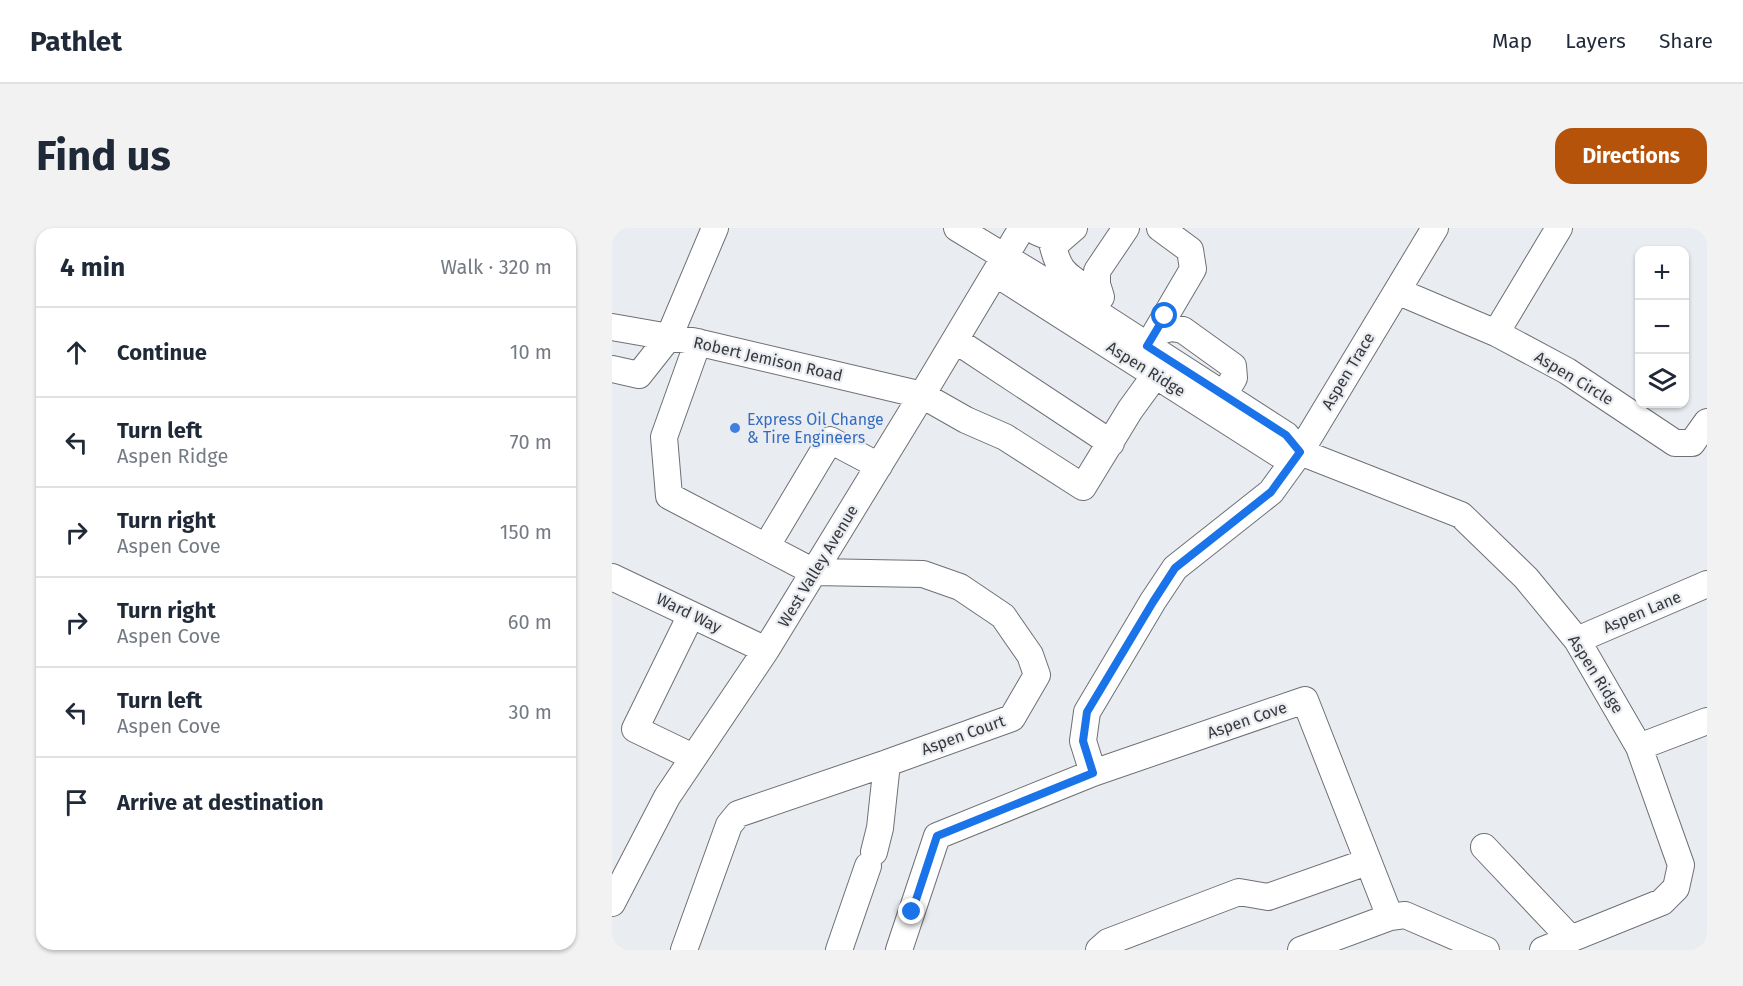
<!DOCTYPE html>
<html lang="en">
<head>
<meta charset="utf-8">
<style>
  :root { --surface:#fff; --page:#f2f2f3; --text:#1f2937; --muted:#747a83; --line:#e0e1e3; --accent:#b45309 }
  body { margin:0; font-family:"Fira Sans",sans-serif; background:var(--page); color:var(--text) }
  .controls { position:absolute; right:18px; top:18px; display:grid; overflow:hidden; border-radius:12px; box-shadow:0 2px 4px #0004 }
  .controls button { width:54px; height:54px; display:grid; place-items:center; padding:0; border:0; border-bottom:2px solid var(--line); background:var(--surface); color:var(--text); font:30px sans-serif }
  .stop { position:absolute; width:18px; height:18px; margin:-14px; border:4px solid #1a73e8; border-radius:50%; background:#fff }
  .stop.end { background:#1a73e8; border-color:#fff; box-shadow:0 2px 6px #0008 }
  .list { margin:0; padding:0; list-style:none }
  h2 { display:flex; justify-content:space-between; align-items:center; height:78px; margin:0; padding:0 24px; font-size:26px }
  h2 small { font-size:20px; font-weight:400; color:var(--muted) }
  .list li { display:grid; grid-template-columns:39px 1fr auto; gap:18px; align-items:center; box-sizing:border-box; height:90px; padding:0 24px; border-top:2px solid var(--line) }
  .list b { display:block; font-size:22px; white-space:nowrap }
  .list p { margin:0; font-size:20px; white-space:nowrap; color:var(--muted) }
  .list em { font-size:20px; font-style:normal; color:var(--muted) }
  .icon { flex:none; width:33px; height:33px; fill:none; stroke:currentColor; stroke-width:2; stroke-linecap:round; stroke-linejoin:round }
  .map { position:relative; flex:none; width:1095px; height:722px; overflow:hidden; border-radius:18px }
  header { display:flex; align-items:center; gap:36px; box-sizing:border-box; height:84px; padding:0 30px; background:var(--surface); border-bottom:2px solid var(--line) }
  header strong { font-size:28px }
  nav { display:flex; gap:33px; margin-inline-start:auto; font-size:21px }
  .intro { display:flex; align-items:center; justify-content:space-between; box-sizing:border-box; height:144px; padding:0 36px }
  h1 { margin:0; font-size:42px }
  .button { padding:15px 27px; border-radius:18px; background:var(--accent); color:#fff; font-size:21px; font-weight:700 }
  main { display:flex; gap:36px; padding:0 36px }
  aside { flex:1; background:var(--surface); border-radius:18px; box-shadow:0 2px 4px #0004 }
  .map>svg:first-child { display:block }
  .lines { fill:none; stroke-linecap:round; stroke-linejoin:round }
  .minor-casing { stroke:#6e7075; stroke-width:28 }
  .minor { stroke:#fff; stroke-width:26 }
  .route { stroke:#1a73e8; stroke-width:8 }
  .shop-dot { fill:#3f7fe0; stroke:#e9ecf1; stroke-width:2 }
  .labels { text-anchor:middle; dominant-baseline:central; stroke-width:4.5; stroke-linejoin:round; paint-order:stroke }
  .street-label { font-size:16px; fill:#38393c; stroke:#e9ecf1 }
  .shop-label { font-size:16px; fill:#366cbe; stroke:#e9ecf1; text-anchor:start }
</style>
</head>
<body>
<header>
<strong>Pathlet</strong>
<nav><a>Map</a><a>Layers</a><a>Share</a></nav>
</header>
<div class="intro"><h1>Find us</h1><a class="button">Directions</a></div>
<main>
<aside>
<h2>4 min<small>Walk · 320 m</small></h2>
<ul class="list">
<li><svg class="icon" aria-label="ahead" viewBox="0 0 24 24"><path d="M12 20V5M6 11l6-6 6 6"/></svg><div><b>Continue</b></div><em>10 m</em></li>
<li><svg class="icon" aria-label="left" viewBox="0 0 24 24"><path d="M17 20v-9H6M10 6l-5 5 5 5"/></svg><div><b>Turn left</b><p>Aspen Ridge</p></div><em>70 m</em></li>
<li><svg class="icon" aria-label="right" viewBox="0 0 24 24"><path d="M7 20v-9h11M14 6l5 5-5 5"/></svg><div><b>Turn right</b><p>Aspen Cove</p></div><em>150 m</em></li>
<li><svg class="icon" aria-label="right" viewBox="0 0 24 24"><path d="M7 20v-9h11M14 6l5 5-5 5"/></svg><div><b>Turn right</b><p>Aspen Cove</p></div><em>60 m</em></li>
<li><svg class="icon" aria-label="left" viewBox="0 0 24 24"><path d="M17 20v-9H6M10 6l-5 5 5 5"/></svg><div><b>Turn left</b><p>Aspen Cove</p></div><em>30 m</em></li>
<li><svg class="icon" aria-label="arrive" viewBox="0 0 24 24"><path d="M6 21V4h12l-3 4 3 4H6"/></svg><div><b>Arrive at destination</b></div></li>
</ul>
</aside>
<div class="map">
<svg width="1095" height="722" viewBox="0 0 1095 722">
  <rect width="100%" height="100%" fill="#e9ecf1"/>
  <g class="lines">
    <g class="minor-casing">
      <path id="minor" d="M345,0L482,83L674,207L688,224
        M425,4L447,13L462,0
        M439,10C446,43 451,45 478,63
        M383,45L667,226L688,224L849,287L914,350L965,412L1027,519L1069,637L1064,660L1050,674L931,722
        M785,63L884,105L955,143L1063,215H1080L1095,194
        M489,69L485,56V43L514,0
        M0,99L80,113L310,167L354,192L393,209L471,259L518,182L555,131
        M544,104L560,100L571,102L621,138L622,150L603,181
        M544,104L581,41L578,22L548,0
        M884,105L947,0
        M343,112L499,215
        M86,114L52,209L57,268L202,344L311,346L348,359L391,388L418,427L425,447L400,490L275,535L268,600L262,624
        M0,141L27,147L57,109L103,0
        M154,319L218,212L267,238
        M0,349L154,422
        M79,387L23,501L81,529
        M965,412L1095,356
        M1027,519L1095,493
        M481,545L471,513L475,484L541,373L563,340L659,264L688,224L823,0
        M872,619L959,711
        M0,675L55,569L154,422L310,167L410,0
        M72,722L117,597L126,586L275,535
        M227,722L256,638
        M287,722L325,608L481,545L693,472L778,689
        M487,722L496,714L627,664L656,669L755,634
        M689,722L778,689L793,687L874,722"/>
    </g>
    <use href="#minor" class="minor"/>
  </g>
  <g class="lines">
    <path class="route" d="M300,684L325,608L481,545L471,513L475,484L541,374L563,340L659,264L688,224L674,207L535,118L553,88"/>
  </g>
  <circle class="shop-dot" cx="123" cy="200" r="6"/>
  <g class="labels">
    <g class="street-label">
      <text transform="translate(156 131) rotate(13)">Robert Jemison Road</text>
      <text transform="translate(534 141) rotate(32)">Aspen Ridge</text>
      <text transform="translate(736 143) rotate(-59)">Aspen Trace</text>
      <text transform="translate(962 150) rotate(31)">Aspen Circle</text>
      <text transform="translate(206 338) rotate(-59)">West Valley Avenue</text>
      <text transform="translate(1030 384) rotate(-23)">Aspen Lane</text>
      <text transform="translate(77 385) rotate(26)">Ward Way</text>
      <text transform="translate(984 446) rotate(58)">Aspen Ridge</text>
      <text transform="translate(635 492) rotate(-19)">Aspen Cove</text>
      <text transform="translate(351 507) rotate(-20)">Aspen Court</text>
    </g>
    <g class="shop-label">
      <text x="135" y="191">Express Oil Change<tspan x="135" dy="18">&amp; Tire Engineers</tspan></text>
    </g>
  </g>
</svg>
<div class="controls">
<button>+</button>
<button>−</button>
<button><svg class="icon" aria-label="layers" viewBox="0 0 24 24"><path d="M12 4l9 5-9 5-9-5zM3 14l9 5 9-5"/></svg></button>
</div>
<div class="stop" style="left:553px;top:88px"></div>
<div class="stop end" style="left:300px;top:684px"></div>
</div>
</main>
</body>
</html>
